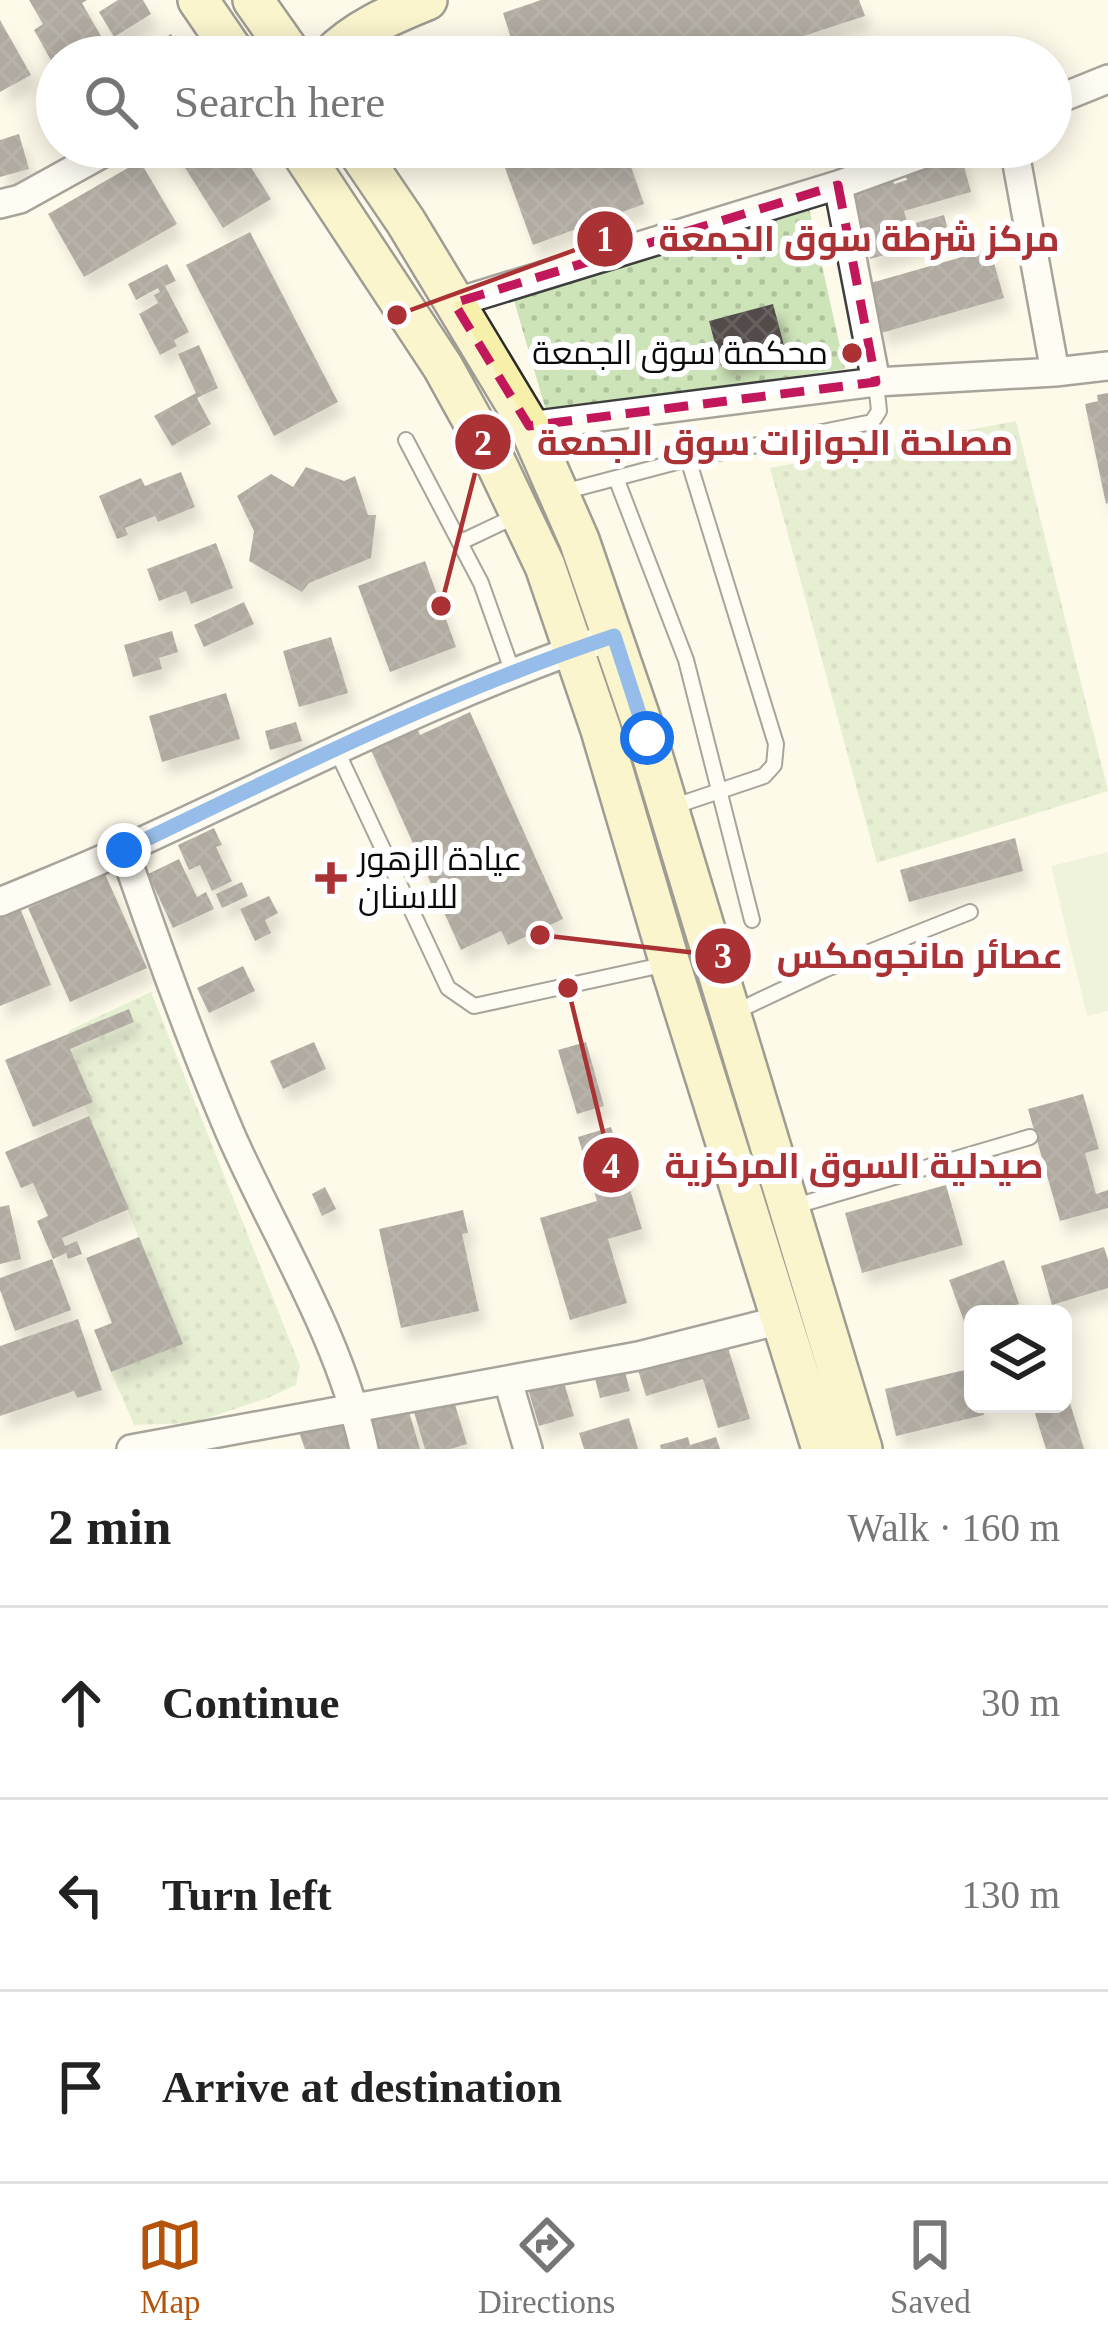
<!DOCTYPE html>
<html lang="en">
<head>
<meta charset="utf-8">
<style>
  :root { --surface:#fff; --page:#f2f2f2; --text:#222; --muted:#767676; --line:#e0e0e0; --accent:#b45309 }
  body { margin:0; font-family:"Times New Roman",Cairo,serif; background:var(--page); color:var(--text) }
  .controls { position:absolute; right:36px; bottom:36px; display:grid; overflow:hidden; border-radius:18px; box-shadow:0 6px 30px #0003 }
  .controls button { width:108px; height:108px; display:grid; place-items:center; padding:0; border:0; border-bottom:3px solid var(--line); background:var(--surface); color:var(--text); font:60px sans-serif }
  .stop { position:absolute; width:36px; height:36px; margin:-27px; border:9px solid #1a73e8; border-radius:50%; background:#fff }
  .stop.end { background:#1a73e8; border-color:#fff; box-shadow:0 3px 12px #0008 }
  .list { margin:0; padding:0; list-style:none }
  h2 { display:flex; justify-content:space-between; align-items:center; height:156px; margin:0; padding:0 48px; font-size:51px }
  h2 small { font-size:39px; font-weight:400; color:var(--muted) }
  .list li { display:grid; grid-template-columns:78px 1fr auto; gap:36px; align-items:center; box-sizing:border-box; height:192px; padding:0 48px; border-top:3px solid var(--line) }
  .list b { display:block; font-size:45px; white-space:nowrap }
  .list em { font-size:39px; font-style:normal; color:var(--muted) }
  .icon { flex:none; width:66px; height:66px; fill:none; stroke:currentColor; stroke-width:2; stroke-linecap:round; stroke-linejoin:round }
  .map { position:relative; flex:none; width:1108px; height:1449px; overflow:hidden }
  .search { position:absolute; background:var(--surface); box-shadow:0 6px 30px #0003; left:36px; right:36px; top:36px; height:132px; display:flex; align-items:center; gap:30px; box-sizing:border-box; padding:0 42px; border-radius:66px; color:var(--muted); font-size:45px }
  .sheet { height:732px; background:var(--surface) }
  nav { display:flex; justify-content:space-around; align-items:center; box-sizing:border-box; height:168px; border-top:3px solid var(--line); background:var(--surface); font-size:33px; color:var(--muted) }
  nav a { display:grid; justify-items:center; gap:6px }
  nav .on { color:var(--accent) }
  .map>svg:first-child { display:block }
  .garden { fill:url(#garden-dots) }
  .pitch { fill:#deebc9 }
  .building { fill:url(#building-cross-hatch); filter:url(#shadow) }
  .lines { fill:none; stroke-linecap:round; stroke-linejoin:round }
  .lane-casing { stroke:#3d3d3d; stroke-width:18 }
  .street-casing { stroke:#3d3d3d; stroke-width:32 }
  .secondary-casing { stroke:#2c2c2c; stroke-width:44 }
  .lane { stroke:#fff; stroke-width:14 }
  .street { stroke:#fff; stroke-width:27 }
  .secondary { stroke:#f6f0ab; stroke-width:39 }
  .route { stroke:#1a73e8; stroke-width:15 }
  .marked { fill:none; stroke:#c2185b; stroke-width:9; stroke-dasharray:24 15; stroke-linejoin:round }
  .poi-dot { fill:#aa3235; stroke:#fff; stroke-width:4.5 }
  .labels { text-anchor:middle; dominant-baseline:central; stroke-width:12; stroke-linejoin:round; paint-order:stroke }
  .poi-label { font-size:33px; fill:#0a0a0a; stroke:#fff; text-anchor:end }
  .leader { fill:none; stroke:#aa3235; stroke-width:4.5 }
  .callout-dot { fill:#aa3235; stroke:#fff; stroke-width:4.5 }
  .mark-label { font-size:36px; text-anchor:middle; font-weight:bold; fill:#fff }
  .callout-label { font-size:36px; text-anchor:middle; font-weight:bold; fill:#aa3235; stroke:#fff; stroke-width:12; stroke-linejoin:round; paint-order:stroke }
</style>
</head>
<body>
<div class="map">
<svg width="1108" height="1449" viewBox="0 0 1108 1449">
  <defs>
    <pattern id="garden-dots" width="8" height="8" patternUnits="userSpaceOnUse" patternTransform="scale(3)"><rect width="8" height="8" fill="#cde3b8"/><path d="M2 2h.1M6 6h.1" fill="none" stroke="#afc19d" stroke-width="1.8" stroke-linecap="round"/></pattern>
    <pattern id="building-cross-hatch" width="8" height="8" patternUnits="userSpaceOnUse" patternTransform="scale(3)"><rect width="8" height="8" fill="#524c48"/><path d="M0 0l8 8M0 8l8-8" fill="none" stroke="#66615e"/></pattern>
    <filter id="shadow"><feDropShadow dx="7" dy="13" stdDeviation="6" flood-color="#0004"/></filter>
  </defs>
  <rect width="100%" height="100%" fill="#fdfaea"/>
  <path class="garden" d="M808,203L845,369L546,411L513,297Z
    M1016,421L1108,791L877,863L770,468Z
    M151,992L300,1366L296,1385L270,1397L193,1423L134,1425L111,1372L182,1343L89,1116L75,1077L68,1031Z"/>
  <path class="pitch" d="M1108,852V1011L1087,1016L1051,866Z"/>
  <path class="building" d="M29,0H87L82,3L113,57H57V71L34,30L43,24Z
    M118,0H143L151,14L114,37L99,12Z
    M541,0H859L865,16L739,57H517L503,13Z
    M0,20L31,75L0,92Z
    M171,34L186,57H134Z
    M19,134L29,169L0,177V140Z
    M172,147H238L271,199L223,228Z
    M563,147H624L644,204L533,245L505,168Z
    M960,151L971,192L904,211L908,225L944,215L950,237L870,259L851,188L892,176L894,184L907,180L903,167Z
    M140,161L177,224L84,277L48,214Z
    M250,232L338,402L274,436L186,265Z
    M990,249L1004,298L881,333L867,284Z
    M167,264L176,281L165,286L189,332L174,340L177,346L160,355L139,314L158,303L154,295L160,292L158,288L136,300L128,284Z
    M773,304L785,349L721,366L709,321Z
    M199,345L218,388L197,398L211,424L172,446L154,416L196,393L178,354Z
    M1108,393V503L1106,504L1085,404L1098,401L1097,395Z
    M306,467L344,481L355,476L368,515H376L371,558L309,583L302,592L249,561L254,531L237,496L271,474L293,487Z
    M181,472L195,507L158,522L155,516L125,528L128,535L117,539L99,496L141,478L145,486Z
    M216,543L233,588L191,604L186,591L159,601L147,569Z
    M425,561L456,647L390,672L358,586Z
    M244,602L254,624L204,647L194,625Z
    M172,631L178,652L159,658L162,669L133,677L124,645Z
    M331,637L348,693L299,707L283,651Z
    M226,693L240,739L162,762L149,716Z
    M470,712L563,919L508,945L501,931L461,950L366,739L413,718L420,735Z
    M296,722L302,741L270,750L265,731Z
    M214,828L222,845L216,847L232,881L212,891L200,865L189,870L178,845Z
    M1015,838L1023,871L909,902L900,870Z
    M179,859L197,897L206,892L214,909L173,928L148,874Z
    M105,874L147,968L70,1002L28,908Z
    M242,882L248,896L222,908L216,894Z
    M269,896L278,913L265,920L271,933L255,941L240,909Z
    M18,903L51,985L0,1006V910Z
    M243,966L255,991L209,1013L197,988Z
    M129,1009L134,1022L70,1049L93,1102L33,1127L5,1060Z
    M314,1042L326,1069L283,1089L270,1061Z
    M586,1042L604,1106L577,1114L558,1050Z
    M1083,1094L1099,1149L1085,1153L1096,1194L1108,1190V1208L1060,1221L1028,1109Z
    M89,1116L129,1209L62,1238L65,1246L77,1241L82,1254L68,1259L66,1253L53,1259L37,1221L48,1216L33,1183L21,1188L5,1152Z
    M611,1127L642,1229L608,1239L627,1303L570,1320L540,1218L597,1201L578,1137Z
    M946,1185L963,1245L862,1273L845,1213Z
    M325,1187L336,1209L322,1216L312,1194Z
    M9,1205L21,1259L0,1264V1207Z
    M463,1210L468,1233L462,1234L479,1311L401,1328L379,1229Z
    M139,1237L183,1344L111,1372L94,1330L112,1323L86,1258Z
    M1104,1247L1108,1260V1288L1052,1305L1041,1266Z
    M52,1259L71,1310L15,1331L0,1290V1278Z
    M1004,1260L1019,1304L991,1314H973V1321L965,1324L949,1280Z
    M78,1319L102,1390L77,1398L74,1391L0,1416V1346Z
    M727,1344L750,1419L718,1428L703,1379L646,1396L638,1370Z
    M624,1368L630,1391L600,1398L594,1375Z
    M973,1368V1404H982L984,1415L896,1436L885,1389Z
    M562,1376L574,1416L539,1426L527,1386Z
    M1063,1383H1064L1084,1449H1046L1032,1404H1063Z
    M453,1398L467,1444L450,1449H425L413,1409Z
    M408,1408L420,1449H371L363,1421Z
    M347,1417L357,1449H305L299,1432Z
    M629,1418L638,1449H584L579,1433Z
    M688,1437L690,1445L716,1437L720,1449H661L660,1445Z"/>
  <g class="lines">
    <g class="lane-casing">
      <path id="lane" d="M406,440L481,583L513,673
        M616,478L686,660L752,920
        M563,492L688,459L872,422L879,411L876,382
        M461,542L516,516
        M336,749L448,988L474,1006L667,964
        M672,807L764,776L774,765L776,744L688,459
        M735,1012L824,970L970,912
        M792,1207L1030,1137"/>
    </g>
    <g class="street-casing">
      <path id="street" d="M1051,102L1108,79
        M1014,147L1055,372
        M838,185L876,382
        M0,204L20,199L114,147
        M454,303L838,185L943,147
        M529,426L876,382L1055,372L1108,366
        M124,850C157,946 191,1042 231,1135C277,1239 340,1337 364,1449
        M0,902C42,884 85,868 127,848C288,775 446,692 614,636
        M508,1381L528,1449
        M131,1449L638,1356L781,1320"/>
    </g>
    <g class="secondary-casing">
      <path id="secondary" d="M198,0L237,57
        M253,0L293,57
        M329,57C357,29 390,15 427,0
        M298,147L443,367L495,461L545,566L601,730L670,964L822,1449
        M355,147L406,222L529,426L579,540L647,738L862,1449"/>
    </g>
    <use href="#lane" class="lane"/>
    <use href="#street" class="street"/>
    <use href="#secondary" class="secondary"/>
  </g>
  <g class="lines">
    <path class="route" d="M124,850C284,773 445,692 614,636L647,738"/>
  </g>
  <path d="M0 0H1108V1449H0ZM838,185L876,382L529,426L454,303Z" fill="#fdfaea" fill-opacity=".55" fill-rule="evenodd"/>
  <path class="marked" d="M838,185L876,382L529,426L454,303Z"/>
  <g class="poi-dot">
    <circle cx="852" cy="353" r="12"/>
    <path d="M325 860h12v12h12v12h-12v12h-12v-12h-12v-12h12z"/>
  </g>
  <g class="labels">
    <g class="poi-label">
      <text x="828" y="353">محكمة سوق الجمعة</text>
      <text x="358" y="859" text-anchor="start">عيادة الزهور<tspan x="358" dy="38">للاسنان</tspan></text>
    </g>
  </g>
  <path class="leader" d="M397 315L605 239M441 606L483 442M540 935L723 956M568 988L611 1165"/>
  <g class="callout-dot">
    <circle cx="397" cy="315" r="12"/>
    <circle cx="441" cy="606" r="12"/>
    <circle cx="540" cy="935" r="12"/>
    <circle cx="568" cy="988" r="12"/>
    <circle cx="605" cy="239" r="30"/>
    <circle cx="483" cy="442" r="30"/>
    <circle cx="723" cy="956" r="30"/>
    <circle cx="611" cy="1165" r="30"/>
  </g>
  <g class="mark-label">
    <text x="605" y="251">1</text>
    <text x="483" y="455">2</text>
    <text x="723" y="968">3</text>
    <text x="611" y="1178">4</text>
  </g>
  <g class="callout-label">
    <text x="859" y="251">مركز شرطة سوق الجمعة</text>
    <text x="775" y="455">مصلحة الجوازات سوق الجمعة</text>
    <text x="920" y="968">عصائر مانجومكس</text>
    <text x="854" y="1178">صيدلية السوق المركزية</text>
  </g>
</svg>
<div class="controls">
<button><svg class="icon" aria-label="layers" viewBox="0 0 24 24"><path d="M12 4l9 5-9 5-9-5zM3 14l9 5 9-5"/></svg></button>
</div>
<div class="stop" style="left:647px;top:738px"></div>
<div class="stop end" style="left:124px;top:850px"></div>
<div class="search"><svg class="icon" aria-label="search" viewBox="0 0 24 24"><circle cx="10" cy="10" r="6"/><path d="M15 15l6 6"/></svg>Search here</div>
</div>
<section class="sheet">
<h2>2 min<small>Walk · 160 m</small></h2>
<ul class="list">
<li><svg class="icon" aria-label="ahead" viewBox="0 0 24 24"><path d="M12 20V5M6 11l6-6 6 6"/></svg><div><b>Continue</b></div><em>30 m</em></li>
<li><svg class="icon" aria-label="left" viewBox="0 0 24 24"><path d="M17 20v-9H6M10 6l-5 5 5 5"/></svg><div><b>Turn left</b></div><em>130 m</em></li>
<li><svg class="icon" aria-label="arrive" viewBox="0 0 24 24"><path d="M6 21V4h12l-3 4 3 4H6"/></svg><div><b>Arrive at destination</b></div></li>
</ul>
</section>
<nav>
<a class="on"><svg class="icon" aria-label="map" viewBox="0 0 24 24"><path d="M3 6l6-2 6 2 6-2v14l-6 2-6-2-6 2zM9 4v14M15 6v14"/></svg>Map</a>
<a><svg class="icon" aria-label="directions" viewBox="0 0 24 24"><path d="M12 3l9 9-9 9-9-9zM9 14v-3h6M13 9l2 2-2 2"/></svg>Directions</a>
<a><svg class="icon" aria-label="saved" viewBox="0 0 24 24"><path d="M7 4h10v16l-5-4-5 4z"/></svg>Saved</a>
</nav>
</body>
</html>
